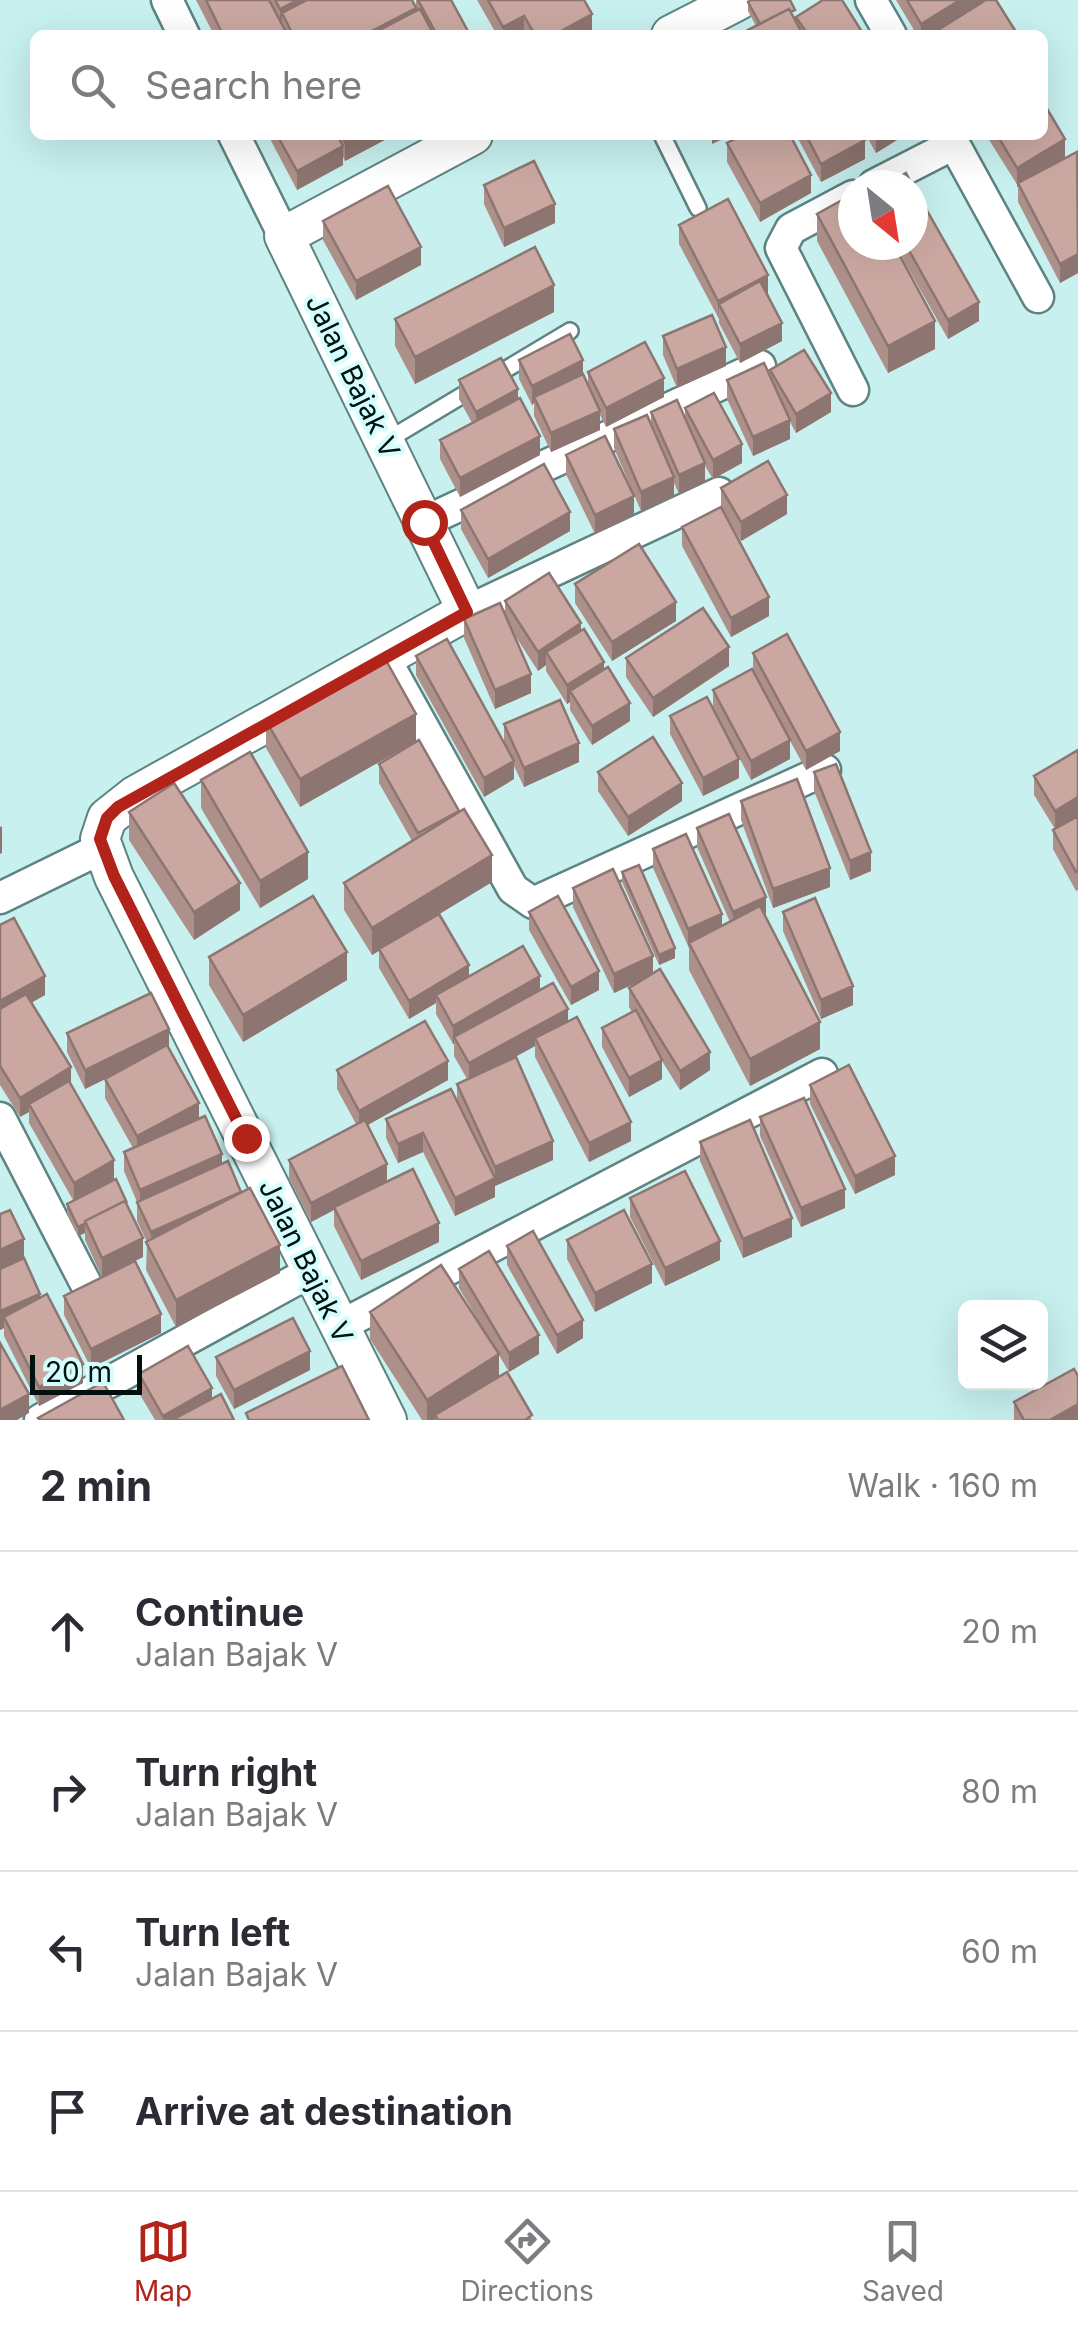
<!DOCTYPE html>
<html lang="en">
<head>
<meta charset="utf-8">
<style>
  :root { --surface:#fff; --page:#f7f7f7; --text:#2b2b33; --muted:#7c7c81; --line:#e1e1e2; --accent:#b22319 }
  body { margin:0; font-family:Inter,sans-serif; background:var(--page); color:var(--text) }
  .controls { position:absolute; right:30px; bottom:30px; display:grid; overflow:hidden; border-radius:15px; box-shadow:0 10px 40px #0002 }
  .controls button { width:90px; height:90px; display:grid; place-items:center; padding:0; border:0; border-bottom:2px solid var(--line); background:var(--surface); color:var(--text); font:50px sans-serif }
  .compass { position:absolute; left:838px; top:170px; width:90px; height:90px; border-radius:50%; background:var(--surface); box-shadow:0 10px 40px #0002; rotate:150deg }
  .scale { position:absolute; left:30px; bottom:25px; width:112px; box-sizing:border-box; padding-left:10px; border:5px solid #031010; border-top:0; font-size:28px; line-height:35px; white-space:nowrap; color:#031010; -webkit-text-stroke:8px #d4fefd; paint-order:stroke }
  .stop { position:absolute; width:30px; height:30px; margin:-22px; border:8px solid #b22319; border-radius:50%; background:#fff }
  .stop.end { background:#b22319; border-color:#fff; box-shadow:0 2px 10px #0008 }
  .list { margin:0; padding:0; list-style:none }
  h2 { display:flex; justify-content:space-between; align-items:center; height:130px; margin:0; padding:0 40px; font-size:42px }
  h2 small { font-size:32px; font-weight:400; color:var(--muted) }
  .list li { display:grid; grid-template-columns:65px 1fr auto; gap:30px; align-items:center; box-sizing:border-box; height:160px; padding:0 40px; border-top:2px solid var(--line) }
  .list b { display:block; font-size:38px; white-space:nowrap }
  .list p { margin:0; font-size:32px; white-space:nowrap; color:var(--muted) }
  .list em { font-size:32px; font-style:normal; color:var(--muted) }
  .icon { flex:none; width:55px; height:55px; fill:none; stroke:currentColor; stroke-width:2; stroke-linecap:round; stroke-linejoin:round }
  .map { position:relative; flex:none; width:1078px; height:1420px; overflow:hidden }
  .search { position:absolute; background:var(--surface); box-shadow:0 10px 40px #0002; left:30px; right:30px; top:30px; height:110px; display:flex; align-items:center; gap:25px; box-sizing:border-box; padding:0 35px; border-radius:15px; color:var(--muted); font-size:38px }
  .sheet { height:770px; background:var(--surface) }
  nav { display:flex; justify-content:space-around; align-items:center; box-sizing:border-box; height:140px; border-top:2px solid var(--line); background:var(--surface); font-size:28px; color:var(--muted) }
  nav a { display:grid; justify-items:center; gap:5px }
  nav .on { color:var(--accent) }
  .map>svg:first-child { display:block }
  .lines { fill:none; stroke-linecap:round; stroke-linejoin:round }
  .service-casing { stroke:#5d8382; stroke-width:20 }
  .minor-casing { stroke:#5d8382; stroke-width:35 }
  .tertiary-casing { stroke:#5d8382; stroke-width:42 }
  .service { stroke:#fff; stroke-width:15 }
  .minor { stroke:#fff; stroke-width:30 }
  .tertiary { stroke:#fff; stroke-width:38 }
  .wall { fill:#ae908a }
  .shaded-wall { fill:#8d7571 }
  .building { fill:#caa7a1; stroke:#8d7571; stroke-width:2.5 }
  .route { stroke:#b22319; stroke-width:12 }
  .labels { text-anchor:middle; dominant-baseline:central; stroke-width:8; stroke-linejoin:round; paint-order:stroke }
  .street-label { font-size:28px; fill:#031010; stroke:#d4fefd }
</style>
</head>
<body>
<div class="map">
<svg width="1078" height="1420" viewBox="0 0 1078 1420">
  <rect width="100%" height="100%" fill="#c7f0ef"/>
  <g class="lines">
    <g class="service-casing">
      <path id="service" d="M662,135L698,208
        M386,441L570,331"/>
    </g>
    <g class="minor-casing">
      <path id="minor" d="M167,0L184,35
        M871,0L891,35
        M234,135L284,236
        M954,144L1038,297
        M874,185L954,144L948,135
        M853,196L791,229L781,248L853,390
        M424,522L760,366
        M467,611L719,493
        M384,657L513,889L533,903L825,770
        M0,898L102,848
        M0,1118L86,1284
        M338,1327L822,1074
        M40,1420L312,1271"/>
    </g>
    <g class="tertiary-casing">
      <path id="tertiary" d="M671,35L739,0
        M387,1420L114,877L100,839L107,818L136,795L467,611L284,236L473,135"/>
    </g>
    <use href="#service" class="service"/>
    <use href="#minor" class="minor"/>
    <use href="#tertiary" class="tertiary"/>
  </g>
  <path class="wall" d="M196,0H412L416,11V0H451L470,35H214Z
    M477,0H584L592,33L588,35H497Z
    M896,0H996L1018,35H917Z
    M748,2L795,20L796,23V17L864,35H738L756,26L748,11Z
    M268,135H394L345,161L343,157V165L297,190Z
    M796,135H863L865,159L821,182Z
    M866,135H905L876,153Z
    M986,135H1043L1065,158L1078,155V273L1060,283L1018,202V186Z
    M727,143L811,193L760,222L727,162Z
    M484,185L555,223L504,247L484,204Z
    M817,214L935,349L888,373L817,241Z
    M323,221L421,265L356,300L323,240Z
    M679,225L768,294L782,341L740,363L719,323V319L679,244Z
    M895,245H913L979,321L948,339Z
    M554,312L415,384L395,346V319Z
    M663,336L726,366L677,388L663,355Z
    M519,360L583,374L588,384V372L664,397L606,427L600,415V430L551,452L534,416V403L532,405L519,379Z
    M770,370L831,412L796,433L790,422V439L753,456L727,399V380L770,376Z
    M459,380L518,399L540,455L460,497L440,459V440L472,423L459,399Z
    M685,408L742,463L713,479L705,466V482L679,494L674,483V496L641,511L614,448V429L651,425V412L685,417Z
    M566,455L634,515L595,534L566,474Z
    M721,488L787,514L741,541L721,507L769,616L731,637L682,546V527L721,507Z
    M461,510L570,531L488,578L461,529Z
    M575,584L676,621L612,661L575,603Z
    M505,601L581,631L630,721L592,745L570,710V702L567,704L546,671V665L538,671L514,634L531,693L495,709L464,638V619L505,613Z
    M753,653L840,751L806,770L782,726L790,759L751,780L715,712L739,778L703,796L670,734V716L713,708V690L753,671Z
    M416,656L504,742V724L579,762L524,787L514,766V779L484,797L416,675Z
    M626,658L729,666L653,717L626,677Z
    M266,721L416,741L300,807L266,748Z
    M379,764L492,882L439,914L469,976L540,990L568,1022L631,1141L589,1162L535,1057V1046L508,1061L553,1160L495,1186V1197L455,1216L423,1152L398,1163L386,1138V1119L457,1100V1084L467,1079L454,1056V1044H453L436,1014V1003L409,1019L379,968V951L372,955L344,910V883L412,841L379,783Z
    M598,772L682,801L628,836L598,791Z
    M814,772L871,871L850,880L814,791Z
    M1034,776L1078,816V890L1076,891L1053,849V830L1055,829L1034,795Z
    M201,780L308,879L260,908L201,808Z
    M741,801L830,887L773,908L741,820Z
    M129,812L240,910L194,940L129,840Z
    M697,828L766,916L820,1049L750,1086L689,970V948L653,868V849L722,926L730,922L697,847Z
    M622,872L675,958L659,965L622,882Z
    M573,888L653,974L710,1070L680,1090L662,1061V1079L629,1097L602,1047V1028L632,1012L629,1007V988L648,977L614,993L573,907Z
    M529,912L599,990L571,1005L529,930Z
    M783,912L853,1005L821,1019L783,931Z
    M0,925L45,995L31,1003L71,1084L114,1179L103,1186L127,1205L143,1257L135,1261L161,1333L91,1368L64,1315V1296L102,1277L85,1240V1233L78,1236L67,1213V1204L73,1200L29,1123V1112L20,1117L0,1085Z
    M209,957L347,980L243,1042L209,985Z
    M67,1033L169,1048L199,1119L222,1164L241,1193L280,1273L176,1327L146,1270L147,1242L137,1221V1202L124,1171V1152L133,1148L105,1098V1079L85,1089L67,1052Z
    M337,1070L448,1080L367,1125L387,1181L439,1242L361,1280L334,1226V1210L311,1222L289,1178V1160L356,1124L337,1089Z
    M810,1085L895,1175L855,1194L810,1104Z
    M760,1117L845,1208L801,1227L760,1136Z
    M700,1142L792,1237L743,1258L700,1161Z
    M630,1198L720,1260L665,1286L630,1217Z
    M0,1214L24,1258L40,1299L83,1383L39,1406L4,1336V1328L0,1330Z
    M567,1240L652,1283L595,1312L567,1259Z
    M507,1246L583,1338L557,1354L507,1265Z
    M459,1269L539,1354L509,1372L459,1288Z
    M370,1312L499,1377L532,1420H422L370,1339Z
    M216,1357L310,1370L234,1409L216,1376Z
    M139,1374L212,1399L234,1420H155L139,1393Z
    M1014,1402L1078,1420H1014Z"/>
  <path class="shaded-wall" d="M298,0H332L282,13V27L280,28V9Z
    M960,0H989L933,35H921V24Z
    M416,8V26L400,35H364Z
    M592,14V33L588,35H554Z
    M524,16V35H503V27Z
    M358,135H394L345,161V142Z
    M712,135H731L712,144Z
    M876,135H905L876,153Z
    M1065,139V158L1017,187V168Z
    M865,140V159L821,182V164Z
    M343,146V165L297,190V171Z
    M811,175V193L760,222V203Z
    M555,204V223L504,247V228Z
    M421,247V265L356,300V281Z
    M1078,254V273L1060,283V264Z
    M768,275V294L725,316L719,304L718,320V301Z
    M554,285V312L415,384V357Z
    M979,302V321L948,339V320Z
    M935,321V349L888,373V346Z
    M782,323V341L740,363V344Z
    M726,347V366L677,388V369Z
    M583,360V379L534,397V403L532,405V386Z
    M664,378V397L606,427V408Z
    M518,389V408L476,431V412Z
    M831,393V412L796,433V414Z
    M600,411V430L551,452V433Z
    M790,420V439L753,456V437Z
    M540,436V455L460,497V478Z
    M742,444V463L713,479V460Z
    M705,463V482L679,494V475Z
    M674,477V496L641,511V492Z
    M787,495V514L741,541V522Z
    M634,496V515L595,534V515Z
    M570,512V531L488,578V559Z
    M769,597V616L731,637V618Z
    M676,602V621L612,661V642Z
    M581,623V642L546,652V665L538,671V652Z
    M729,647V666L653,717V698Z
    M604,662V681L570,691V702L567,704V685Z
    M531,674V693L495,709V690Z
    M630,703V721L592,745V726Z
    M416,714V741L300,807V779Z
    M840,732V751L806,770V751Z
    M790,740V759L751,780V761Z
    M579,743V762L524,787V768Z
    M739,759V778L703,796V778Z
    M514,761V779L484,797V778Z
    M682,783V801L628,836V817Z
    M1078,797V816L1055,830V811Z
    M2,826V853L0,854V827Z
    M308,852V879L260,908V881Z
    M871,852V871L850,880V861Z
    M492,855V882L372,955V928Z
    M830,868V887L773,908V889Z
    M240,883V910L194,940V912Z
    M766,897V916L733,930V912Z
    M722,914V933L689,943L688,948V929Z
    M675,948V958L659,965V955Z
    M347,952V980L243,1042V1015Z
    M653,956V975L614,993V974Z
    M469,965V984L436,995V1003L409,1019V1001Z
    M599,971V990L571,1005V987Z
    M45,976V995L0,1020V1001Z
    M540,976V995L454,1037V1044H453V1026Z
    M853,986V1005L821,1019V1000Z
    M568,1009V1028L535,1038V1046L469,1082V1063Z
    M820,1022V1049L750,1086V1059Z
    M169,1029V1048L85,1089V1070Z
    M710,1052V1070L680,1090V1071Z
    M662,1060V1079L629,1097V1078Z
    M448,1061V1080L359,1130V1111Z
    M71,1067V1086L29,1104V1112L20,1117V1098Z
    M199,1103V1122L137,1155V1136Z
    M631,1122V1141L589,1162V1143Z
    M423,1133V1152L398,1163V1144Z
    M553,1141V1160L495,1186V1197L455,1216V1198L495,1178V1167Z
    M222,1154V1173L140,1209V1190Z
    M895,1156V1175L855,1194V1176Z
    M114,1160V1179L74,1202V1183Z
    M387,1164V1182L311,1222V1203Z
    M845,1189V1208L801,1227V1208Z
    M241,1192L151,1251V1232Z
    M792,1218V1237L743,1258V1239Z
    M85,1223V1233L78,1236V1227Z
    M439,1223V1242L361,1280V1261Z
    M143,1238V1257L102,1277V1258Z
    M24,1239V1258L0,1269V1250Z
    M720,1241V1260L665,1286V1268Z
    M280,1245V1273L176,1327V1300Z
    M652,1264V1283L595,1312V1293Z
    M40,1294V1313L4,1317V1328L0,1330V1311Z
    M161,1314V1333L91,1368V1349Z
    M583,1320V1338L557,1354V1335Z
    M539,1335V1354L509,1372V1353Z
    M310,1351V1370L234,1409V1390Z
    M499,1354V1381L435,1415V1420H427V1400Z
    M83,1364V1383L39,1406V1387Z
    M212,1388V1407L189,1420H163V1416Z
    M29,1394V1413L17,1420H0V1410Z
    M1078,1404V1420H1050Z"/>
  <path class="building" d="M206,0H269L285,30L276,35H223Z
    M275,0H298L280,9Z
    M307,0H412L416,8L364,35H293L282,13Z
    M418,0H451L470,35H437Z
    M488,0H584L592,14L554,35H535L524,16L503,27Z
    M751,0H790L795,10L791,12L789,9L760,24L748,2Z
    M823,0H842L864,35H808L796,17Z
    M907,0H960L921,24Z
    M986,0H996L1018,35H930Z
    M420,9L434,35H370Z
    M789,9L803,35H738Z
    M1043,102L1065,139L1017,168L997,135H1043Z
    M277,135H337L343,146L297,171Z
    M341,135H358L345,142Z
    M743,135H790L811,175L760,203L727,143Z
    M806,135H863L865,140L821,164Z
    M1077,152L1078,254L1060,264L1018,183Z
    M534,161L555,204L504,228L484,185Z
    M906,173L912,185H886Z
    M388,186L421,247L356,281L323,221Z
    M913,186L979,302L948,320L906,245H913Z
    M853,194V245H894L935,321L888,346L817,214Z
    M728,199L768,275L718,301L679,225Z
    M535,247L554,285L415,357L395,319Z
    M760,281L782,323L740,344L719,304Z
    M712,315L726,347L677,369L663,336Z
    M570,334L583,360L532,386L519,360Z
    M645,342L664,378L606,408L588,372Z
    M804,350L831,393L796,414L770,370Z
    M501,358L518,389L476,412L459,380Z
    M764,363L790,420L753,437L727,380Z
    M583,374L600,411L551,433L534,397Z
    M714,393L742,444L713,460L685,408Z
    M520,398L540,436L460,478L440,440Z
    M677,400L705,463L679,475L651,412Z
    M647,415L674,477L641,492L614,429Z
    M605,436L634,496L595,515L566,455Z
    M768,461L787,495L741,522L721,488Z
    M544,464L570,512L488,559L461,510Z
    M721,507L769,597L731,618L682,527Z
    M639,544L676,602L612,642L575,584Z
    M549,573L581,623L538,652L505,601Z
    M500,603L531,674L495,690L464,619Z
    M703,608L729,647L653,698L626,658Z
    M584,629L604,662L567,685L546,652Z
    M787,634L840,732L806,751L753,653Z
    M447,639L514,761L484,778L416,656Z
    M383,655L416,714L300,779L266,721Z
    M608,667L630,703L592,726L570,691Z
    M752,669L790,740L751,761L713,690Z
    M707,697L739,759L703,778L670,716Z
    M560,700L579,743L524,768L504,724Z
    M653,737L682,783L628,817L598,772Z
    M419,740L459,811L418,833L379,764Z
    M1078,750V797L1055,811L1034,776Z
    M250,752L308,852L260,881L201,780Z
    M836,764L871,852L850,861L814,772Z
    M797,779L830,868L773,889L741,801Z
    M174,783L240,883L194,912L129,812Z
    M464,809L492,855L372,928L344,883Z
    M729,814L766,897L733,912L697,828Z
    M1078,816V871L1076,872L1053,830Z
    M686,834L722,914L688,929L653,849Z
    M639,865L675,948L659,955L622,872Z
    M613,869L653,956L614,974L573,888Z
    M313,896L347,952L243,1015L209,957Z
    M558,896L599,971L571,987L529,912Z
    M815,898L853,986L821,1000L783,912Z
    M760,906L820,1022L750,1059L689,943Z
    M439,914L469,965L409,1001L379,949Z
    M14,918L45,976L0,1001V925Z
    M523,946L540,976L453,1026L436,995Z
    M660,969L710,1052L680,1071L629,988Z
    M553,983L568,1009L469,1063L454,1037Z
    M151,993L169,1029L85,1070L67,1033Z
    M26,994L71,1067L20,1098L0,1066V1009Z
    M636,1010L662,1060L629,1078L602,1028Z
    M577,1017L631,1122L589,1143L535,1038Z
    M425,1021L448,1061L359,1111L337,1070Z
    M167,1045L199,1103L137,1136L105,1079Z
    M516,1057L553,1141L495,1167L457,1084Z
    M849,1065L895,1156L855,1176L810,1085Z
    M69,1081L114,1160L74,1183L29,1104Z
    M451,1089L495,1178L455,1198L423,1133L398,1144L386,1119Z
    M804,1098L845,1189L801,1208L760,1117Z
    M205,1116L222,1154L140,1190L124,1152Z
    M365,1120L387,1164L311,1203L289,1160Z
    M750,1120L792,1218L743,1239L700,1142Z
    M228,1161L241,1192L151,1232L137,1202Z
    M413,1169L439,1223L361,1261L334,1207Z
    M685,1171L720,1241L665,1268L630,1198Z
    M116,1179L127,1203L125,1201L85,1221L86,1223L78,1227L67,1204Z
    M250,1188L280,1245L176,1300L146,1242Z
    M125,1201L143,1238L102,1258L85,1221Z
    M10,1210L24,1239L0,1250V1214Z
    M624,1210L652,1264L595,1293L567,1240Z
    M533,1231L583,1320L557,1335L507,1246Z
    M489,1251L539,1335L509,1353L459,1269Z
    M24,1258L40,1294L0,1311V1269Z
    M135,1261L161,1314L91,1349L64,1296Z
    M441,1265L499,1354L427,1400L370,1312Z
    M47,1294L83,1364L39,1387L4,1317Z
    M293,1318L310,1351L234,1390L216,1357Z
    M0,1343L29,1394L0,1410Z
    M188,1346L212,1388L163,1416L139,1374Z
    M342,1366L369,1420H249L246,1413Z
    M1074,1369L1078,1376V1404L1050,1420H1024L1014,1402Z
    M507,1372L532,1415L525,1420H438L435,1415Z
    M103,1382L124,1420H40L38,1418Z
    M221,1394L234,1420H172Z"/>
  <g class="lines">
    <path class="route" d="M246,1138L114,876L100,839L107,818L118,807L467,612L424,522"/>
  </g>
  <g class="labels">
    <g class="street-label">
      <text transform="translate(353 376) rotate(64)">Jalan Bajak V</text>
      <text transform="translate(306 1261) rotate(64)">Jalan Bajak V</text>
    </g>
  </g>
</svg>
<div class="controls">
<button><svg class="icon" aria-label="layers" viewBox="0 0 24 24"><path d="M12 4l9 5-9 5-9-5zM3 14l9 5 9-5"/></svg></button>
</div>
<svg class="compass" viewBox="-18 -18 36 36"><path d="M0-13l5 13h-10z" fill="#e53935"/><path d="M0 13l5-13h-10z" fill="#7c7c81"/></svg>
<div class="scale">20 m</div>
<div class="stop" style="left:424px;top:522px"></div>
<div class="stop end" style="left:246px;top:1138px"></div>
<div class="search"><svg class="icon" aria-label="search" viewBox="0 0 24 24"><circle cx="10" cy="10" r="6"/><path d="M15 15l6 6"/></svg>Search here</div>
</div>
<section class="sheet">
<h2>2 min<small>Walk · 160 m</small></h2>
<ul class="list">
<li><svg class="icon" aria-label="ahead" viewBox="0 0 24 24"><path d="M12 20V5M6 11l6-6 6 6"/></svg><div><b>Continue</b><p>Jalan Bajak V</p></div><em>20 m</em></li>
<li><svg class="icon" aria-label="right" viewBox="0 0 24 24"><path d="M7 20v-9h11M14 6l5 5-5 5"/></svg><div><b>Turn right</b><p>Jalan Bajak V</p></div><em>80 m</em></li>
<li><svg class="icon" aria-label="left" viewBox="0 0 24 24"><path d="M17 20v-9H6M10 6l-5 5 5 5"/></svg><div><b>Turn left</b><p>Jalan Bajak V</p></div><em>60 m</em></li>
<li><svg class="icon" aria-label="arrive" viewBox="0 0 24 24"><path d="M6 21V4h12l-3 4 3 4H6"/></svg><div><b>Arrive at destination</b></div></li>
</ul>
</section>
<nav>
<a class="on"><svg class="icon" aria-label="map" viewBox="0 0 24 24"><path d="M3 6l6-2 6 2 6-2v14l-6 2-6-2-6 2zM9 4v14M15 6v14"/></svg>Map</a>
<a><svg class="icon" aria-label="directions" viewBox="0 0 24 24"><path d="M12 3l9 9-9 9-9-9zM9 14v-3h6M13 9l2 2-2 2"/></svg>Directions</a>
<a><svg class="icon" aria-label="saved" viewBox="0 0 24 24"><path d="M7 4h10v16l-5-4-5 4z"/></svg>Saved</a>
</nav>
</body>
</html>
